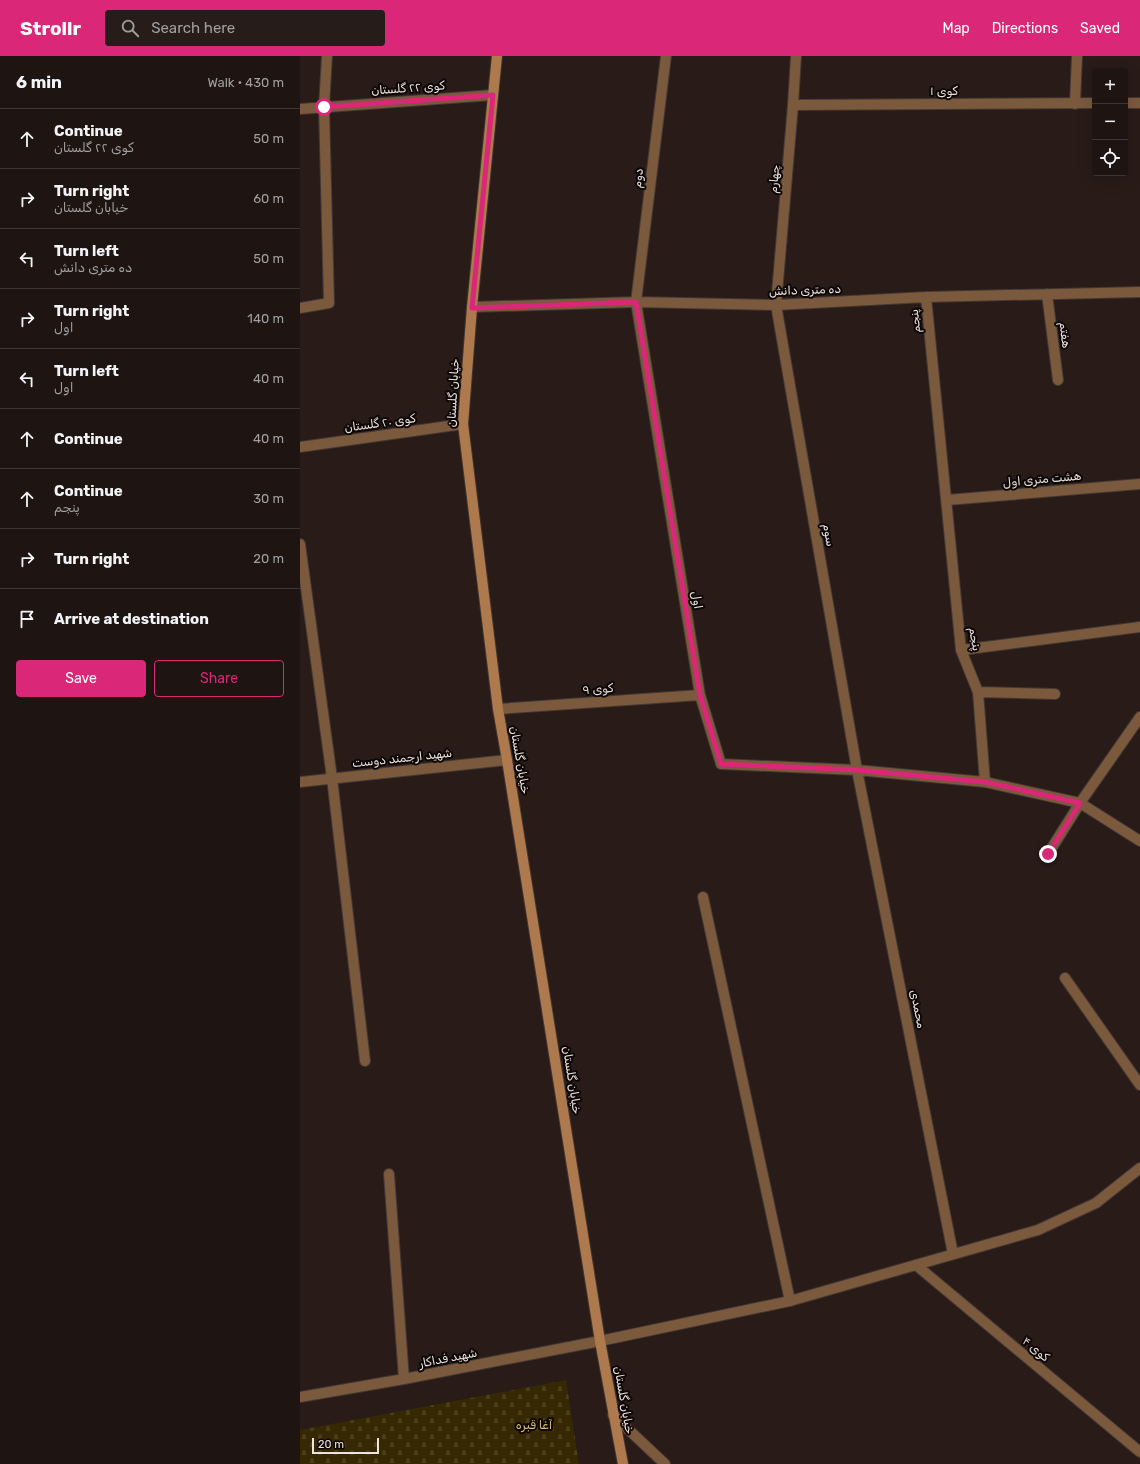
<!DOCTYPE html>
<html lang="en">
<head>
<meta charset="utf-8">
<style>
  :root { --surface:#1e1412; --page:#261d1b; --text:#f1f3f6; --muted:#a19e9f; --line:#3c3332; --accent:#db2777 }
  body { margin:0; font-family:Rubik,"Noto Sans Arabic",sans-serif; background:var(--page); color:var(--text) }
  .controls { position:absolute; right:12px; top:12px; display:grid; overflow:hidden; border-radius:4px; box-shadow:0 4px 16px #0002 }
  .controls button { width:36px; height:36px; display:grid; place-items:center; padding:0; border:0; border-bottom:1px solid var(--line); background:var(--surface); color:var(--text); font:20px sans-serif }
  .scale { position:absolute; left:12px; bottom:10px; width:67px; box-sizing:border-box; padding-left:4px; border:2px solid #ece2e0; border-top:0; font-size:11px; line-height:14px; white-space:nowrap; color:#ece2e0; -webkit-text-stroke:3px #0d0706; paint-order:stroke }
  .stop { position:absolute; width:12px; height:12px; margin:-9px; border:3px solid #db2777; border-radius:50%; background:#fff }
  .stop.end { background:#db2777; border-color:#fff; box-shadow:0 1px 4px #0008 }
  .list { margin:0; padding:0; list-style:none }
  h2 { display:flex; justify-content:space-between; align-items:center; height:52px; margin:0; padding:0 16px; font-size:17px }
  h2 small { font-size:13px; font-weight:400; color:var(--muted) }
  .list li { display:grid; grid-template-columns:26px 1fr auto; gap:12px; align-items:center; box-sizing:border-box; height:60px; padding:0 16px; border-top:1px solid var(--line) }
  .list b { display:block; font-size:15px; white-space:nowrap }
  .list p { margin:0; font-size:13px; white-space:nowrap; color:var(--muted) }
  .list em { font-size:13px; font-style:normal; color:var(--muted) }
  .actions { display:flex; gap:8px; padding:12px 16px }
  .actions a { flex:1; padding:9px 0; border:1px solid var(--accent); border-radius:4px; text-align:center; font-size:14px; color:var(--accent) }
  .actions .main { background:var(--accent); color:#fff }
  .icon { flex:none; width:22px; height:22px; fill:none; stroke:currentColor; stroke-width:2; stroke-linecap:round; stroke-linejoin:round }
  .map { position:relative; flex:none; width:840px; height:1408px; overflow:hidden }
  header { display:flex; align-items:center; gap:24px; box-sizing:border-box; height:56px; padding:0 20px; background:var(--accent); color:#fff }
  header strong { font-size:19px }
  nav { display:flex; gap:22px; margin-inline-start:auto; font-size:14px }
  .search { width:280px; height:36px; background:var(--page); display:flex; align-items:center; gap:10px; box-sizing:border-box; padding:0 14px; border-radius:4px; color:var(--muted); font-size:15px }
  main { display:flex }
  aside { flex:1; background:var(--surface) }
  .map>svg:first-child { display:block }
  .cemetery { fill:url(#cemetery-stones) }
  .lines { fill:none; stroke-linecap:round; stroke-linejoin:round }
  .minor-casing { stroke:#433734; stroke-width:12 }
  .tertiary-casing { stroke:#433734; stroke-width:12 }
  .secondary-casing { stroke:#433734; stroke-width:12 }
  .minor { stroke:#7a593d; stroke-width:10 }
  .tertiary { stroke:#7a593d; stroke-width:10 }
  .secondary { stroke:#ae794c; stroke-width:10 }
  .route { stroke:#db2777; stroke-width:5 }
  .labels { text-anchor:middle; dominant-baseline:central; stroke-width:4; stroke-linejoin:round; paint-order:stroke }
  .street-label { font-size:12px; fill:#ece2e0; stroke:#0d0706 }
  .park-label { font-size:12px; fill:#dbbd70; stroke:#0d0706 }
</style>
</head>
<body>
<header>
<strong>Strollr</strong>
<div class="search"><svg class="icon" aria-label="search" viewBox="0 0 24 24"><circle cx="10" cy="10" r="6"/><path d="M15 15l6 6"/></svg>Search here</div>
<nav><a>Map</a><a>Directions</a><a>Saved</a></nav>
</header>
<main>
<aside>
<h2>6 min<small>Walk · 430 m</small></h2>
<ul class="list">
<li><svg class="icon" aria-label="ahead" viewBox="0 0 24 24"><path d="M12 20V5M6 11l6-6 6 6"/></svg><div><b>Continue</b><p>کوی ۲۲ گلستان</p></div><em>50 m</em></li>
<li><svg class="icon" aria-label="right" viewBox="0 0 24 24"><path d="M7 20v-9h11M14 6l5 5-5 5"/></svg><div><b>Turn right</b><p>خیابان گلستان</p></div><em>60 m</em></li>
<li><svg class="icon" aria-label="left" viewBox="0 0 24 24"><path d="M17 20v-9H6M10 6l-5 5 5 5"/></svg><div><b>Turn left</b><p>ده متری دانش</p></div><em>50 m</em></li>
<li><svg class="icon" aria-label="right" viewBox="0 0 24 24"><path d="M7 20v-9h11M14 6l5 5-5 5"/></svg><div><b>Turn right</b><p>اول</p></div><em>140 m</em></li>
<li><svg class="icon" aria-label="left" viewBox="0 0 24 24"><path d="M17 20v-9H6M10 6l-5 5 5 5"/></svg><div><b>Turn left</b><p>اول</p></div><em>40 m</em></li>
<li><svg class="icon" aria-label="ahead" viewBox="0 0 24 24"><path d="M12 20V5M6 11l6-6 6 6"/></svg><div><b>Continue</b></div><em>40 m</em></li>
<li><svg class="icon" aria-label="ahead" viewBox="0 0 24 24"><path d="M12 20V5M6 11l6-6 6 6"/></svg><div><b>Continue</b><p>پنجم</p></div><em>30 m</em></li>
<li><svg class="icon" aria-label="right" viewBox="0 0 24 24"><path d="M7 20v-9h11M14 6l5 5-5 5"/></svg><div><b>Turn right</b></div><em>20 m</em></li>
<li><svg class="icon" aria-label="arrive" viewBox="0 0 24 24"><path d="M6 21V4h12l-3 4 3 4H6"/></svg><div><b>Arrive at destination</b></div></li>
</ul>
<div class="actions"><a class="main">Save</a><a>Share</a></div>
</aside>
<div class="map">
<svg width="840" height="1408" viewBox="0 0 840 1408">
  <defs>
    <pattern id="cemetery-stones" width="16" height="16" patternUnits="userSpaceOnUse"><rect width="16" height="16" fill="#352802"/><path d="M2 7V4a2 2 0 0 1 4 0v3zM10 15v-3a2 2 0 0 1 4 0v3z" fill="#493d1a"/></pattern>
  </defs>
  <rect width="100%" height="100%" fill="#281b18"/>
  <path class="cemetery" d="M266,1324L279,1408H0V1374Z"/>
  <g class="lines">
    <g class="minor-casing">
      <path id="minor" d="M366,0L336,246L400,639L421,708L557,714L685,726L780,747L840,661
        M496,0L493,49L476,249L557,714L653,1198
        M825,47H840
        M775,48L777,0
        M493,49L795,47
        M0,53L193,39
        M747,238L758,324
        M626,241L661,594L678,636L685,726
        M172,251L336,246L476,249L626,241L840,236
        M0,252L29,247L24,51L27,0
        M0,391L163,368
        M647,444L840,428
        M0,488L32,722L65,1005
        M661,594L840,571
        M678,636L755,638
        M198,653L400,639
        M748,798L780,747L840,785
        M403,841L490,1245
        M765,922L840,1029
        M89,1118L104,1323
        M616,1209L840,1396
        M0,1341L104,1323L300,1285
        M313,1359L365,1408"/>
    </g>
    <g class="tertiary-casing">
      <path id="tertiary" d="M0,726L207,704
        M300,1285L490,1245L738,1174L796,1147L840,1112"/>
    </g>
    <g class="secondary-casing">
      <path id="secondary" d="M197,0L172,251L163,368L198,653L207,704L300,1285L323,1408"/>
    </g>
    <use href="#minor" class="minor"/>
    <use href="#tertiary" class="tertiary"/>
    <use href="#secondary" class="secondary"/>
  </g>
  <g class="lines">
    <path class="route" d="M24,51L193,39L172,252L336,246L400,639L421,708L557,714L685,726L780,747L748,798"/>
  </g>
  <g class="labels">
    <g class="street-label">
      <text transform="translate(108 32) rotate(-4)">کوی ۲۲ گلستان</text>
      <text x="644" y="35">کوی ۱</text>
      <text transform="translate(338 122) rotate(-83)">دوم</text>
      <text transform="translate(474 123) rotate(-85)">چهارم</text>
      <text transform="translate(505 234) rotate(-2)">ده متری دانش</text>
      <text transform="translate(615 265) rotate(-96)">پنجم</text>
      <text transform="translate(765 279) rotate(83)">هفتم</text>
      <text transform="translate(153 337) rotate(-87)">خیابان گلستان</text>
      <text transform="translate(80 367) rotate(-8)">کوی ۲۰ گلستان</text>
      <text transform="translate(742 423) rotate(-5)">هشت متری اول</text>
      <text transform="translate(529 479) rotate(80)">سوم</text>
      <text transform="translate(397 544) rotate(81)">اول</text>
      <text transform="translate(675 583) rotate(80)">پنجم</text>
      <text transform="translate(298 633) rotate(-4)">کوی ۹</text>
      <text transform="translate(102 702) rotate(-6)">شهید ارجمند دوست</text>
      <text transform="translate(220 704) rotate(80)">خیابان گلستان</text>
      <text transform="translate(618 953) rotate(79)">محمدی</text>
      <text transform="translate(272 1024) rotate(81)">خیابان گلستان</text>
      <text transform="translate(736 1293) rotate(40)">کوی ۴</text>
      <text transform="translate(148 1302) rotate(-11)">شهید فداکار</text>
      <text transform="translate(324 1344) rotate(80)">خیابان گلستان</text>
    </g>
    <g class="park-label">
      <text x="234" y="1369">آغا قبره</text>
    </g>
  </g>
</svg>
<div class="controls">
<button>+</button>
<button>−</button>
<button><svg class="icon" aria-label="locate" viewBox="0 0 24 24"><circle cx="12" cy="12" r="6"/><path d="M12 2v4M12 18v4M2 12h4M18 12h4"/></svg></button>
</div>
<div class="scale">20 m</div>
<div class="stop" style="left:24px;top:51px"></div>
<div class="stop end" style="left:748px;top:798px"></div>
</div>
</main>
</body>
</html>
